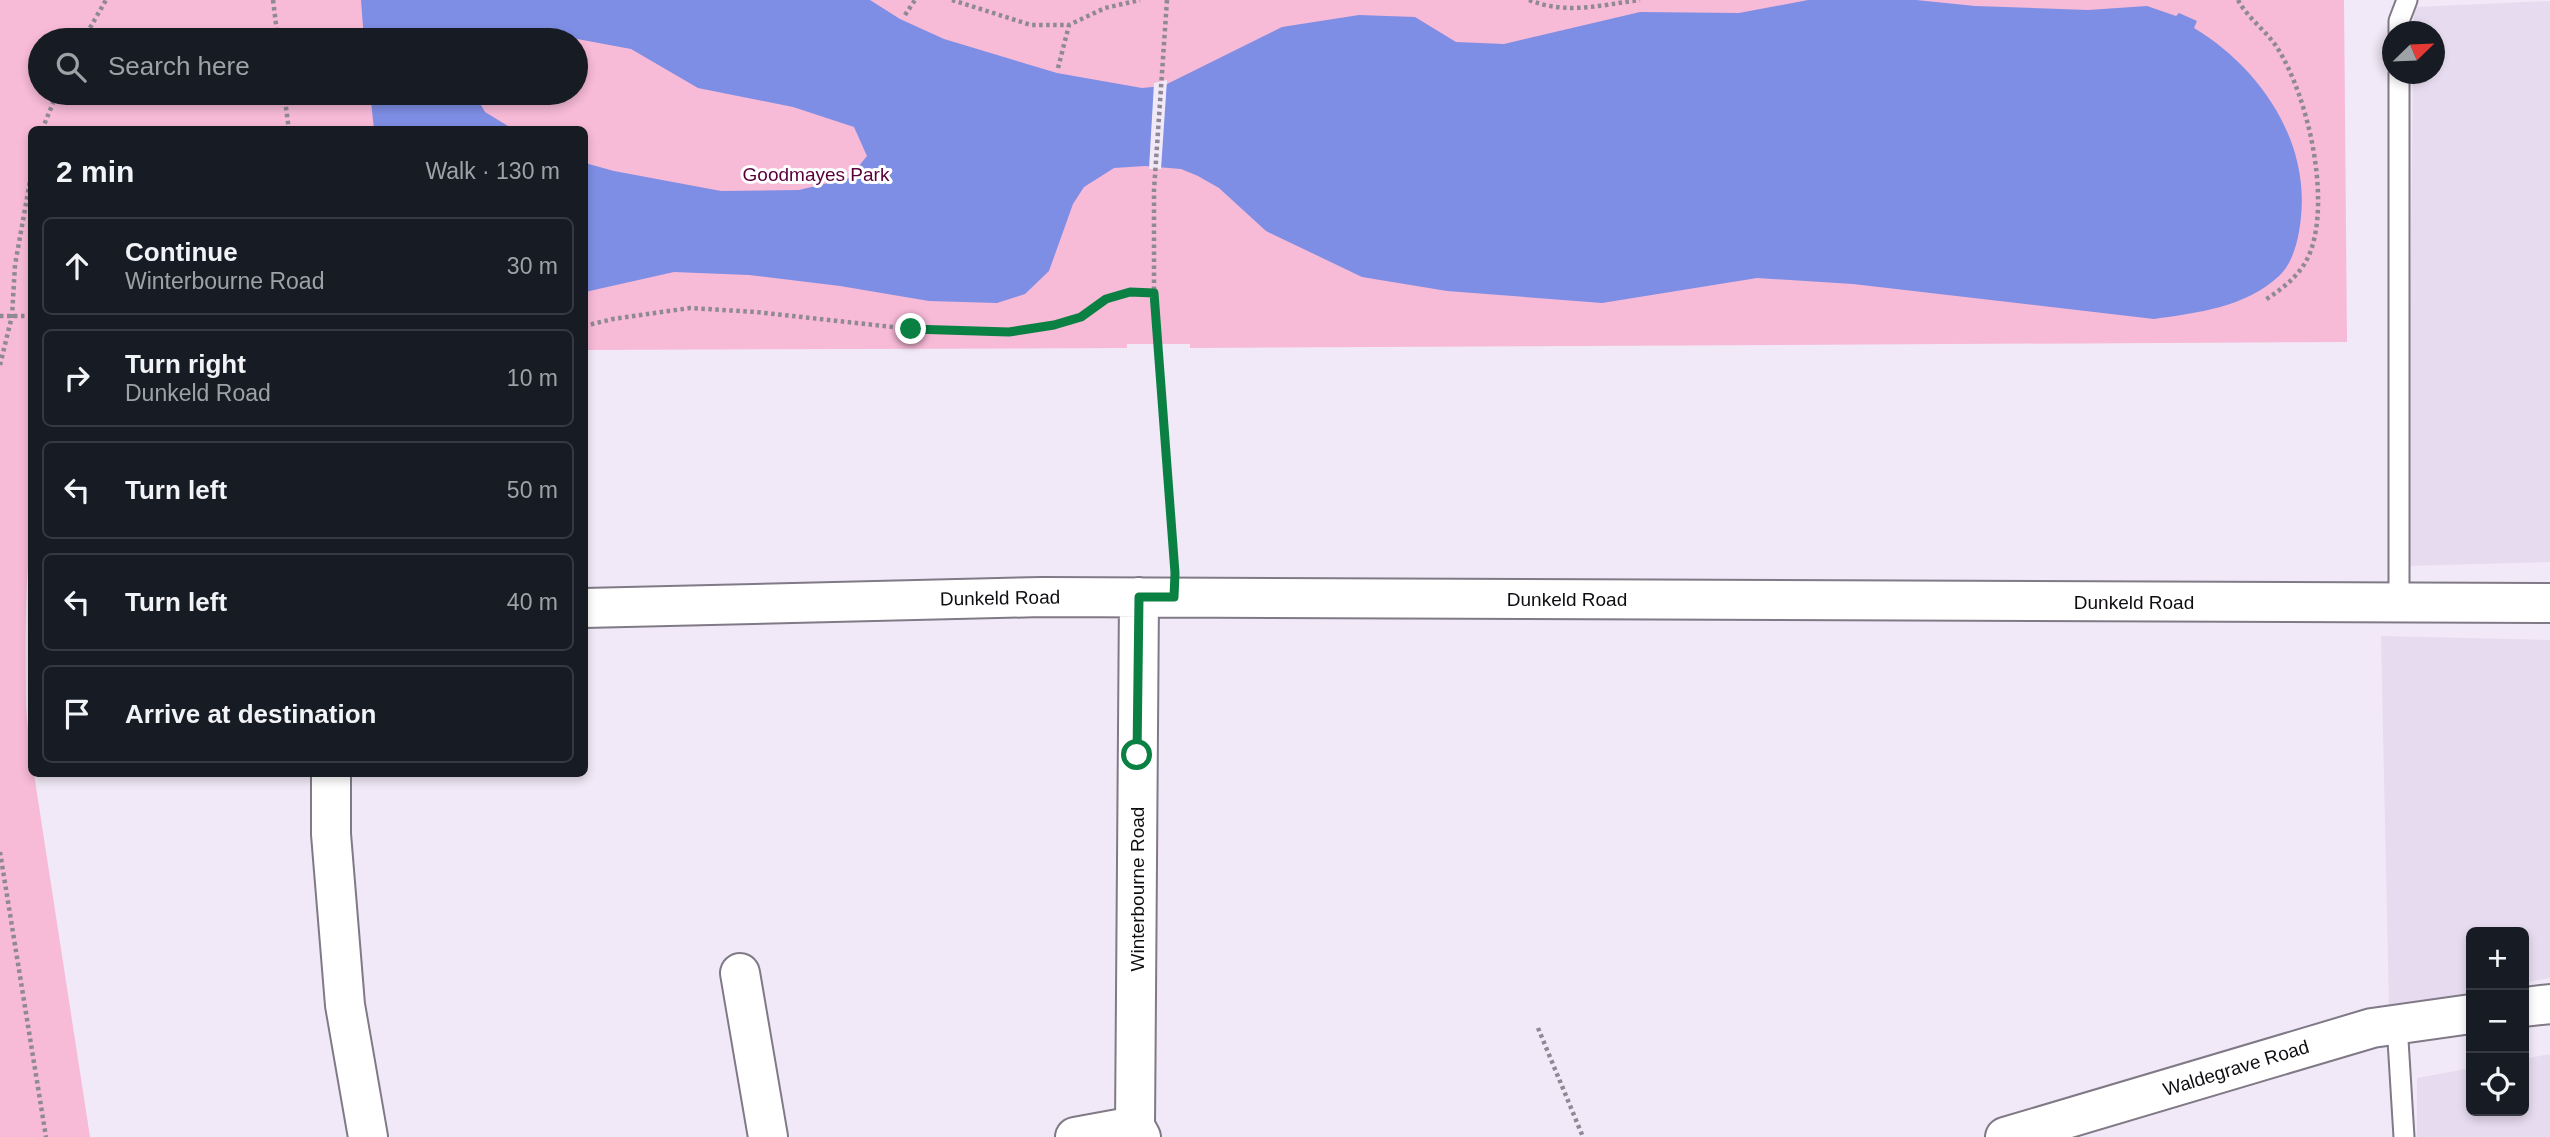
<!DOCTYPE html>
<html lang="en">
<head>
<meta charset="utf-8">
<style>
  :root { --surface:#171b24; --page:#20242c; --text:#f1f3f6; --muted:#9ea1a6; --line:#363941 }
  body { margin:0; font-family:Helvetica,sans-serif; background:var(--page); color:var(--text) }
  .controls { position:absolute; right:21px; bottom:21px; display:grid; overflow:hidden; border-radius:10px; box-shadow:0 4px 10px #0003 }
  .controls button { width:63px; height:63px; display:grid; place-items:center; padding:0; border:0; border-bottom:2px solid var(--line); background:var(--surface); color:var(--text); font:35px sans-serif }
  .compass { position:absolute; left:2382px; top:21px; width:63px; height:63px; border-radius:50%; background:var(--surface); box-shadow:0 4px 10px #0003; rotate:67deg }
  .stop { position:absolute; width:21px; height:21px; margin:-16px; border:5px solid #0b8043; border-radius:50%; background:#fff }
  .stop.end { background:#0b8043; border-color:#fff; box-shadow:0 2px 7px #0008 }
  .list { margin:0; padding:0; list-style:none }
  h2 { display:flex; justify-content:space-between; align-items:center; height:91px; margin:0; padding:0 28px; font-size:30px }
  h2 small { font-size:23px; font-weight:400; color:var(--muted) }
  .list li { display:grid; grid-template-columns:46px 1fr auto; gap:21px; align-items:center; box-sizing:border-box; height:98px; margin:0 14px 14px; padding:0 14px; border:2px solid var(--line); border-radius:10px }
  .list b { display:block; font-size:26px; white-space:nowrap }
  .list p { margin:0; font-size:23px; white-space:nowrap; color:var(--muted) }
  .list em { font-size:23px; font-style:normal; color:var(--muted) }
  .icon { flex:none; width:38px; height:38px; fill:none; stroke:currentColor; stroke-width:2; stroke-linecap:round; stroke-linejoin:round }
  .map { position:relative; flex:none; width:2550px; height:1137px; overflow:hidden }
  .search { position:absolute; background:var(--surface); box-shadow:0 4px 10px #0003; left:28px; top:28px; width:560px; height:77px; display:flex; align-items:center; gap:18px; box-sizing:border-box; padding:0 24px; border-radius:38px; color:var(--muted); font-size:26px }
  .panel { position:absolute; background:var(--surface); box-shadow:0 4px 10px #0003; left:28px; top:126px; width:560px; height:651px; border-radius:10px }
  .map>svg:first-child { display:block }
  .built { fill:#e7dbf0 }
  .green { fill:#f7bad7; fill-rule:evenodd }
  .water { fill:#7e8ee4 }
  .pier { fill:#f1e9f7 }
  .lines { fill:none; stroke-linecap:round; stroke-linejoin:round }
  .lane-casing { stroke:#807986; stroke-width:23 }
  .street-casing { stroke:#807986; stroke-width:42 }
  .path { stroke:#8f8994; stroke-width:4.5; stroke-dasharray:3.5 3.5; stroke-linecap:butt }
  .lane { stroke:#fff; stroke-width:19 }
  .street { stroke:#fff; stroke-width:38 }
  .route { stroke:#0b8043; stroke-width:9 }
  .labels { text-anchor:middle; dominant-baseline:central; stroke-width:6; stroke-linejoin:round; paint-order:stroke }
  .park-label { font-size:19px; fill:#570039; stroke:#fff }
  .street-label { font-size:19px; fill:#100d12; stroke:#fff }
</style>
</head>
<body>
<div class="map">
<svg width="2550" height="1137" viewBox="0 0 2550 1137">
  <rect width="100%" height="100%" fill="#f1e9f7"/>
  <path class="built" d="M2550,1V562L2407,566L2413,74H2434V32L2414,31V7Z
    M2381,636L2550,640V978L2524,983V932H2471V993L2389,1009Z
    M2550,1054V1137H2417V1078L2471,1068V1111H2524V1059Z"/>
  <path class="green" d="M0,0H2344L2347,342L1190,348V344H1127V348L585,350L584,130H32V521C25,581 25,644 26,704C27,727 31,750 32,774H34L90,1137H0ZM40,40H576V93H40Z"/>
  <path class="water" d="M361,0H870L900,19L944,39L1057,73L1142,88L1163,86L1282,27L1359,15L1415,17L1456,42L1504,44L1640,12L1739,13L1808,0H1916L1975,6L2088,10L2147,6L2176,16L2179,13L2197,21L2194,28C2259,67 2309,139 2301,217C2299,237 2294,262 2279,276C2246,307 2197,313 2154,319L1853,284L1757,278L1602,303L1447,291L1362,277L1266,231L1219,188L1198,176L1181,169L1145,166L1114,168L1084,187L1073,204L1049,271L1025,294L997,303L929,301L840,286L749,275L674,272L585,292V163L614,171L721,191L799,190L849,178L867,156L854,127L793,107L698,88L631,49L529,30L498,40H364Z
    M370,93H474L485,112L513,129H374Z"/>
  <path class="pier" d="M1167,80L1161,169H1149L1154,83Z"/>
  <g class="lines">
    <g class="lane-casing">
      <path id="lane" d="M2399,32V21L2407,0
        M2399,603V74
        M2397,1024L2404,1137"/>
    </g>
    <g class="street-casing">
      <path id="street" d="M1139,597L1135,1126L1141,1137
        M584,608L1042,597L2550,603
        M331,774V834L345,1005L368,1137
        M740,973L768,1137
        M2524,1007L2550,1004
        M1075,1137L1135,1126
        M2005,1137L2372,1028L2471,1014"/>
    </g>
    <path class="path" d="M273,0L278,40
      M952,0L1031,25H1069L1105,8L1140,0
      M1167,0L1154,190V293L1174,561
      M1529,0C1567,15 1600,5 1640,0
      M2238,0C2248,19 2267,31 2278,49C2308,97 2330,196 2311,250C2303,273 2285,287 2265,300
      M905,15L915,0
      M83,40L106,0
      M1058,68L1069,25
      M284,93L289,130
      M42,130L57,93
      M0,316H32
      M584,326L613,319L690,308L756,312L911,329L1009,332L1054,325L1081,317L1106,299L1130,292L1154,293
      M0,365L12,316L15,265L32,170
      M0,852L46,1137
      M1538,1028L1583,1137"/>
    <use href="#lane" class="lane"/>
    <use href="#street" class="street"/>
  </g>
  <g class="lines">
    <path class="route" d="M911,329L1009,332L1054,325L1081,317L1106,299L1130,292L1154,293L1175,573L1174,597H1139L1137,755"/>
  </g>
  <g class="labels">
    <g class="park-label">
      <text x="816" y="174">Goodmayes Park</text>
    </g>
    <g class="street-label">
      <text transform="translate(1000 598) rotate(-1)">Dunkeld Road</text>
      <text x="1567" y="599">Dunkeld Road</text>
      <text x="2134" y="602">Dunkeld Road</text>
      <text transform="translate(1137 889) rotate(-90)">Winterbourne Road</text>
      <text transform="translate(2236 1068) rotate(-17)">Waldegrave Road</text>
    </g>
  </g>
</svg>
<div class="controls">
<button>+</button>
<button>−</button>
<button><svg class="icon" aria-label="locate" viewBox="0 0 24 24"><circle cx="12" cy="12" r="6"/><path d="M12 2v4M12 18v4M2 12h4M18 12h4"/></svg></button>
</div>
<svg class="compass" viewBox="-18 -18 36 36"><path d="M0-13l5 13h-10z" fill="#e53935"/><path d="M0 13l5-13h-10z" fill="#9ea1a6"/></svg>
<div class="stop" style="left:1137px;top:755px"></div>
<div class="stop end" style="left:911px;top:329px"></div>
<div class="search"><svg class="icon" aria-label="search" viewBox="0 0 24 24"><circle cx="10" cy="10" r="6"/><path d="M15 15l6 6"/></svg>Search here</div>
<section class="panel">
<h2>2 min<small>Walk · 130 m</small></h2>
<ul class="list">
<li><svg class="icon" aria-label="ahead" viewBox="0 0 24 24"><path d="M12 20V5M6 11l6-6 6 6"/></svg><div><b>Continue</b><p>Winterbourne Road</p></div><em>30 m</em></li>
<li><svg class="icon" aria-label="right" viewBox="0 0 24 24"><path d="M7 20v-9h11M14 6l5 5-5 5"/></svg><div><b>Turn right</b><p>Dunkeld Road</p></div><em>10 m</em></li>
<li><svg class="icon" aria-label="left" viewBox="0 0 24 24"><path d="M17 20v-9H6M10 6l-5 5 5 5"/></svg><div><b>Turn left</b></div><em>50 m</em></li>
<li><svg class="icon" aria-label="left" viewBox="0 0 24 24"><path d="M17 20v-9H6M10 6l-5 5 5 5"/></svg><div><b>Turn left</b></div><em>40 m</em></li>
<li><svg class="icon" aria-label="arrive" viewBox="0 0 24 24"><path d="M6 21V4h12l-3 4 3 4H6"/></svg><div><b>Arrive at destination</b></div></li>
</ul>
</section>
</div>
</body>
</html>
